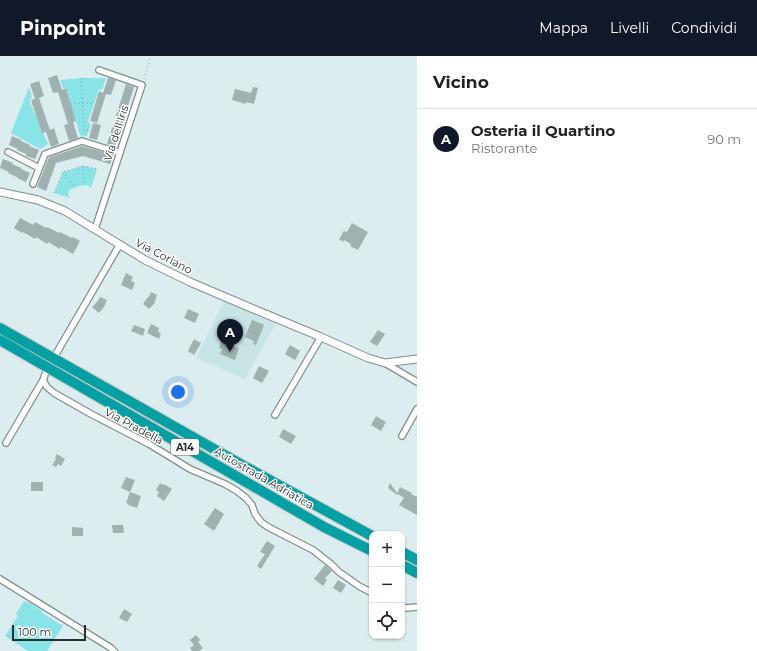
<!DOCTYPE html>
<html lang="it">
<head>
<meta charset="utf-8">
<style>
  :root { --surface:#fff; --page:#f6f6f6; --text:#222; --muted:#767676; --line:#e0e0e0; --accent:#111827 }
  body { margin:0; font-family:Montserrat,sans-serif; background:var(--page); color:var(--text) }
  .controls { position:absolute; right:12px; bottom:12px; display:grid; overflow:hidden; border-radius:8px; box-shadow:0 1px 3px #0004 }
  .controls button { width:36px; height:36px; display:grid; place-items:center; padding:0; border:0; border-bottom:1px solid var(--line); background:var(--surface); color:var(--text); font:20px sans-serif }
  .scale { position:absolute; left:12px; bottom:10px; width:74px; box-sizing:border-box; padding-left:4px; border:2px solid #272e2e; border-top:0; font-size:11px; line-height:14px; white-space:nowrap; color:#272e2e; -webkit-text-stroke:3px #fff; paint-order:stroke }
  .you { position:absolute; left:178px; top:336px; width:14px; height:14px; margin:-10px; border:3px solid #fff; border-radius:50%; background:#1a73e8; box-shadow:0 0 0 6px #1a73e833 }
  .badge { display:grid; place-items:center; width:26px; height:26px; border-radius:50%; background:var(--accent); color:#fff; font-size:13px; font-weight:700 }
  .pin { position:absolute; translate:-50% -33px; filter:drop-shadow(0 1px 2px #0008) }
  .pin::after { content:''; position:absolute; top:21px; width:14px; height:12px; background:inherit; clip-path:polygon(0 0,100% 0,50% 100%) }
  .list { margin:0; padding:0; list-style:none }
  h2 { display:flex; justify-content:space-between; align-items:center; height:52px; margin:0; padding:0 16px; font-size:17px }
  h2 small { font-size:13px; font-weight:400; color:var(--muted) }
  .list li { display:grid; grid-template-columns:26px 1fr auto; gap:12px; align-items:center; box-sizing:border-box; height:60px; padding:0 16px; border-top:1px solid var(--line) }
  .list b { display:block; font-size:15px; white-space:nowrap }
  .list p { margin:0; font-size:13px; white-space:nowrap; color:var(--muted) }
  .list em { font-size:13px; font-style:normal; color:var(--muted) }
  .icon { flex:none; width:22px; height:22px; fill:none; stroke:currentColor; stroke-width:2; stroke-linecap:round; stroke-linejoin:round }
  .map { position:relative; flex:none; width:417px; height:595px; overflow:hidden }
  header { display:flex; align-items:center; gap:24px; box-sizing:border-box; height:56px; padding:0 20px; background:var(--accent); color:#fff }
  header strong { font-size:19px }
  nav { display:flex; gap:22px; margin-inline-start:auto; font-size:14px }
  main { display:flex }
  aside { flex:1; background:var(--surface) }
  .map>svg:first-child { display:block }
  .built { fill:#c8e4e5 }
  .green { fill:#89e4e7 }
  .building { fill:#9fb1b1 }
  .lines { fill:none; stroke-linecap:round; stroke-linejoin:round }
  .street-casing { stroke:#7f9090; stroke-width:8 }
  .secondary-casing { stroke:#7f9090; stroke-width:9 }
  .highway-casing { stroke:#c7c9c9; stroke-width:12 }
  .path { stroke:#8a9798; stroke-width:1; stroke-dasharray:1 3; stroke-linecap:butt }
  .street { stroke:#fff; stroke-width:5.5 }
  .secondary { stroke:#fff; stroke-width:7 }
  .highway { stroke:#05a0a4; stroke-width:10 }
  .labels { text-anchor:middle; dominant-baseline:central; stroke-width:3; stroke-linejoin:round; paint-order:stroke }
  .shield { fill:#fff; stroke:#686d6d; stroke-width:1 }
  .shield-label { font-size:10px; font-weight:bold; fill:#272e2e }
  .street-label { font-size:11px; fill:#272e2e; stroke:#fff }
</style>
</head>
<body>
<header>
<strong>Pinpoint</strong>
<nav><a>Mappa</a><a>Livelli</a><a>Condividi</a></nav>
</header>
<main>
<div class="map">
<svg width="417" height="595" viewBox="0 0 417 595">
  <rect width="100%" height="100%" fill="#dbedee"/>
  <path class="built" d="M224,245L276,267L245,323L196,302Z"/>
  <path class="green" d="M81,22H106L102,34L99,33L88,65L91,69L87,80L81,81L66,32H63L60,24Z
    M29,31L32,41L29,44L48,88L40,93L11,77Z
    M83,110L97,113L91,132L87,129L79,130L69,134L68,139L70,142L54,137L63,116Z
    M24,545L28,547L29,546L42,555V557L63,570L47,595H28L5,580L18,560L16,558Z"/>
  <path class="building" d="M57,19L62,34L66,32L76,65L73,66L78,82L69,85L64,69L68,68L58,36L53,37L48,22Z
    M108,22L116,24L111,39L106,38L97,67L90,65L99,35L103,37Z
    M39,25L44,40L39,42L50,74L54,72L59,88L51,91L46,76L42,77L31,44L35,43L30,28Z
    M126,28L134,31L115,90L107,88Z
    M253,31L258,32L254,48L246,46V48L232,44L235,33L251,37Z
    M93,67L101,69L97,84L89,82Z
    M12,80L21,84V85L30,89L29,90L39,94L35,103L26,100V98L17,94L18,93L9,89Z
    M82,90L113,99L110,108L83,100L56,107L46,135L37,131L48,103L50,101Z
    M3,103L13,107L12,108L21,112V113L30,117L26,126L17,122V121L8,117L9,116L0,112Z
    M20,162L33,169L35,166L46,172L47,171L59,177L60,176L72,182L73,181L80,185L73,198L61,191L60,193L48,186L47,188L36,181L35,183L23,176L22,177L14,172Z
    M352,167L368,176L358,194L350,190L351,188L344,184L343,186L339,183L344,175L347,176Z
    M126,217L133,221L131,225L135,227L132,234L121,229Z
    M151,236L157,239L154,248L149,253L143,248L148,241H149Z
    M100,241L107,244L104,251L99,257L92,251L97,246Z
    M188,253L199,258L195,267L184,262Z
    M252,264L264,269L256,289L253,288L254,285L245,281Z
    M151,268L159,272L158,276L161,277L159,283L147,277Z
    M134,269L145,273L143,280L131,275Z
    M378,274L385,278L377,290L370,286Z
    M194,283L201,287L194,299L188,295Z
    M221,286L239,292L235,304L220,298L222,293L219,292Z
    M290,289L300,295L295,304L285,298Z
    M259,310L269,315L262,327L253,322Z
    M376,360L386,366L381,375L371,369Z
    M283,373L296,380L291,388L279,381Z
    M57,398L65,403L61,410L58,408L56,411L52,409L56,403L55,402Z
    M126,421L135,424L130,436L121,432Z
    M31,426H43V435H31Z
    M160,427L163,429L164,428L172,433L164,445L157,440L159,436L156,434Z
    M390,427L397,437L400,431L412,437L411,438L417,441V459L399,449L404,442L398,438L397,439L388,432Z
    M130,436L141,440L137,452L128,449L129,448L126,447Z
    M215,452L224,458L214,475L204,468Z
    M112,469H123L124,477H113Z
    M72,471L83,472V480H72Z
    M267,485L275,490L261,513L257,510L265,498L260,496Z
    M325,509L332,515L325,522L327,524L323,530L314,523Z
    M338,524L346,529L341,537L333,532Z
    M124,553L132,558L127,566L119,562Z
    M196,579L200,584L198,586L203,592L199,595H192L190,592L194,589L190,584Z"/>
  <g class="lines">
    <g class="street-casing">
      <path id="street" d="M8,96L39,112
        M33,128L45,98L82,85L120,97
        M95,173L142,29L99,14
        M56,298L120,188
        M385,307L417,326
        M46,316L43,324L47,331L54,337L91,358L149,388L190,413L225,428L237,435L246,442L252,449L255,458L261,466L268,471L313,494L332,509L339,516L359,530L372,537
        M275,359L321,281
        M402,380L417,353
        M6,387L43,324
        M0,523L111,592L114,595
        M402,551L406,552L417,551"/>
    </g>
    <g class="secondary-casing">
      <path id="secondary" d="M0,136L38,144L65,155L145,204L190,226L251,252L321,281L368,302L385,307L417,303"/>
    </g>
    <g class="highway-casing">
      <path id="highway" d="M0,272L244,410L372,480
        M0,284L324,471L372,495
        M402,496L417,504
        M402,509L417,517"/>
    </g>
    <path class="path" d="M81,22L84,74
      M144,23L151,0
      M71,48L83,47L94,48
      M79,75L84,74H89
      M83,110L84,129
      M63,116L75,131
      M54,137L63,116L83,110L97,113"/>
    <use href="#street" class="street"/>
    <use href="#secondary" class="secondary"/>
    <use href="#highway" class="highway"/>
  </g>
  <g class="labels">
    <rect class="shield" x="171" y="383" width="28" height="16" rx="3"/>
    <g class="shield-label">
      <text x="185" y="391">A14</text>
    </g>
    <g class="street-label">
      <text transform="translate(116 77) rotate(-72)">Via dell'Iris</text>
      <text transform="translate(164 200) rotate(28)">Via Coriano</text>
      <text transform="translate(134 370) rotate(28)">Via Pradella</text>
      <text transform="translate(264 422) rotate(30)">Autostrada Adriatica</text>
    </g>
  </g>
</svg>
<div class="controls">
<button>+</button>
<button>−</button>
<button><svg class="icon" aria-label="locate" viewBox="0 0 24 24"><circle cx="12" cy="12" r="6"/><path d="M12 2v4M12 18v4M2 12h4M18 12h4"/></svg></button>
</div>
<div class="scale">100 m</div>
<div class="you"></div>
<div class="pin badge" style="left:230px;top:296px">A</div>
</div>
<aside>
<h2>Vicino<small></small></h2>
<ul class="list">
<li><span class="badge">A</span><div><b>Osteria il Quartino</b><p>Ristorante</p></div><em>90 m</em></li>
</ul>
</aside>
</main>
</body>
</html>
